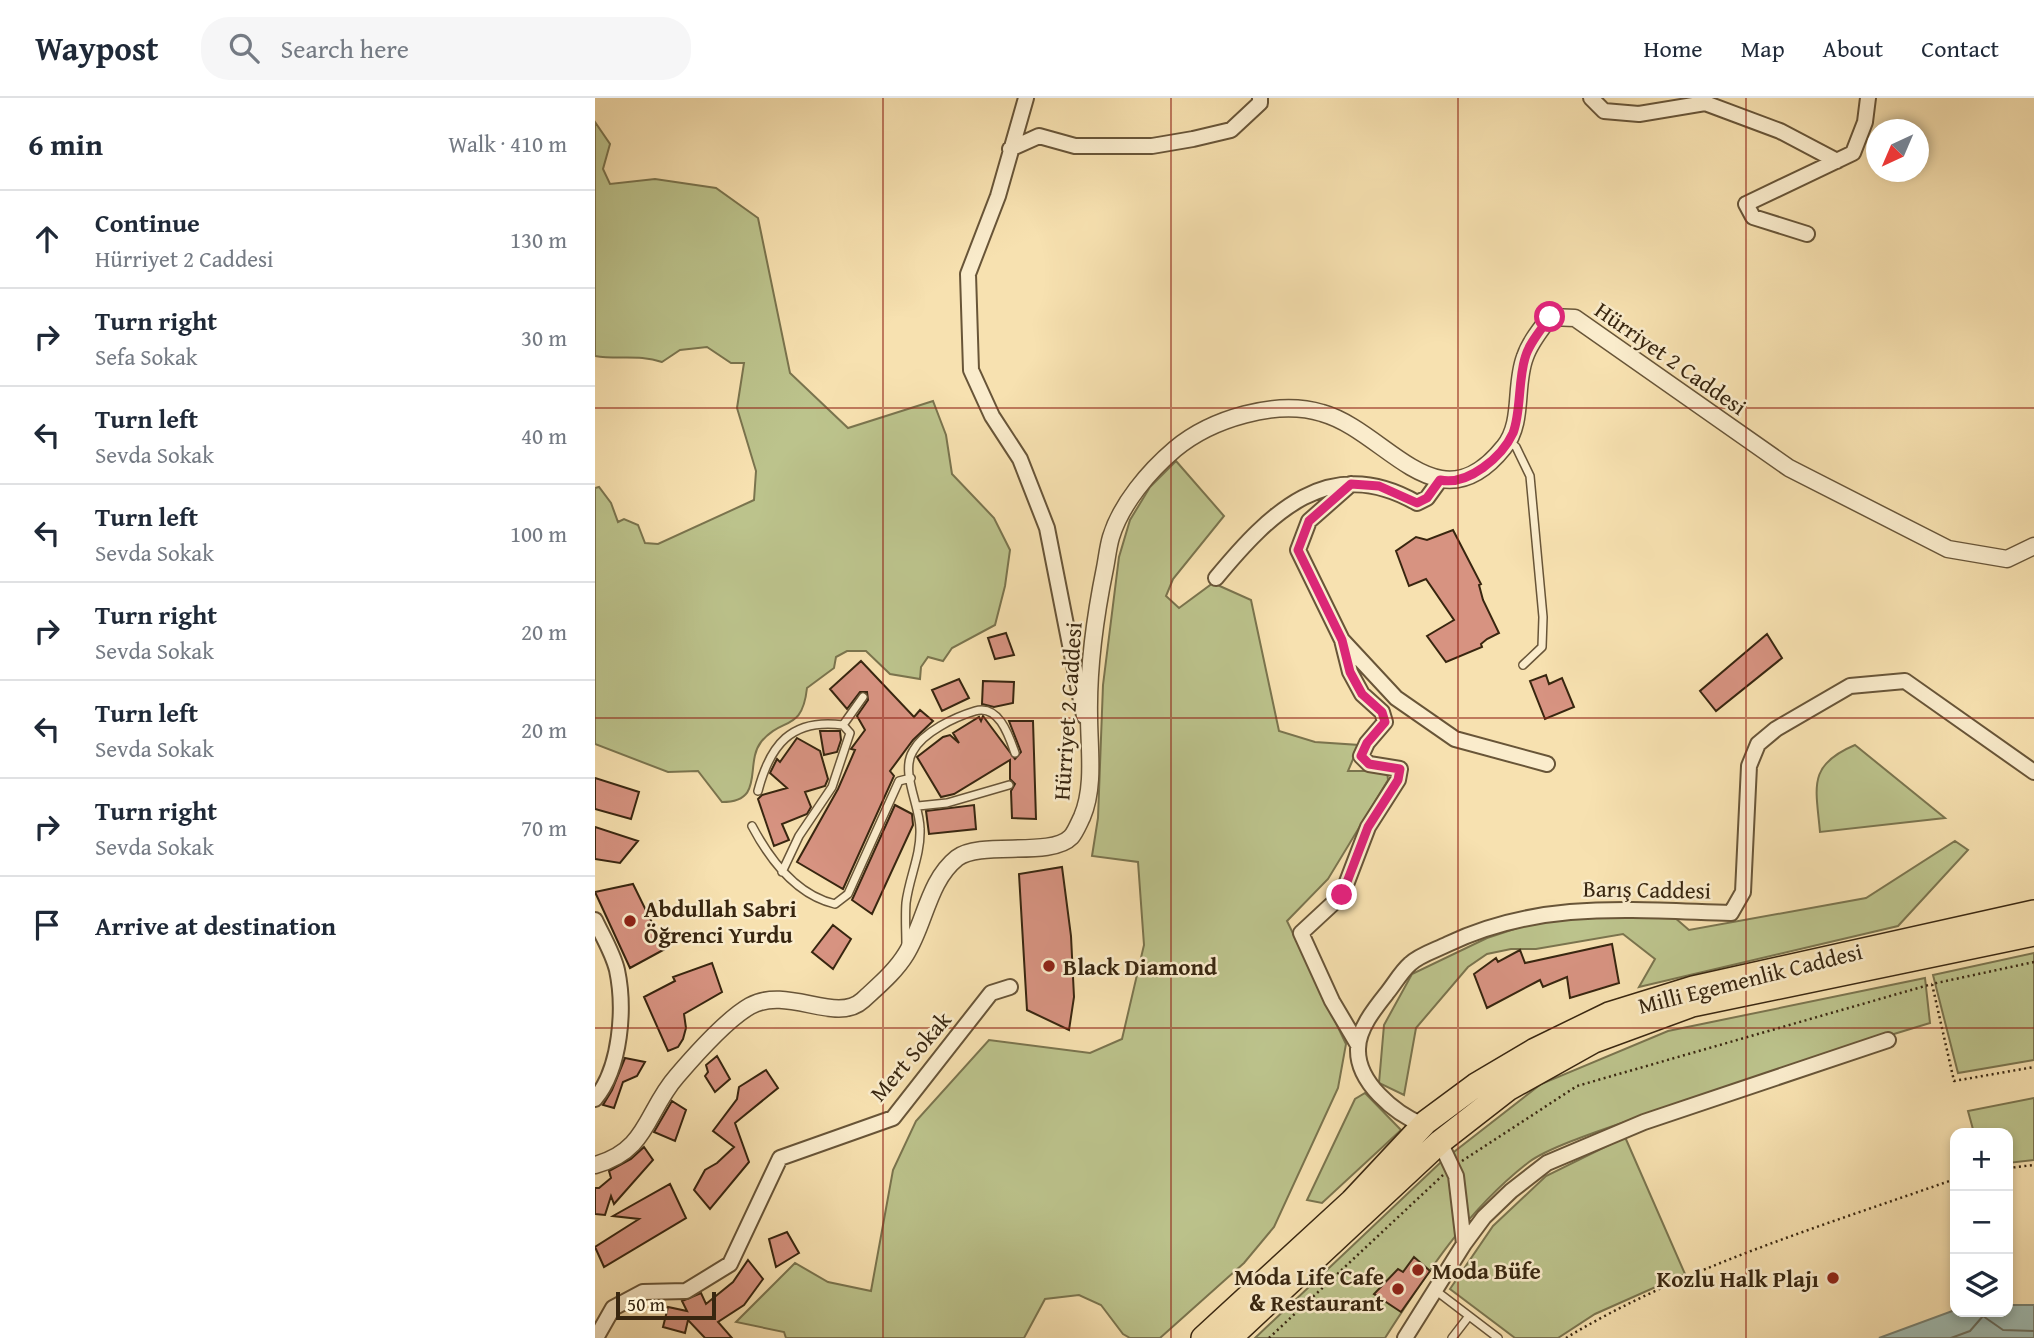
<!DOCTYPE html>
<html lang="en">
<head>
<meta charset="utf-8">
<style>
  :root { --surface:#fff; --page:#f6f6f7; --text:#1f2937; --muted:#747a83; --line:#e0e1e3 }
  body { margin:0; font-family:"Gentium Book Plus",serif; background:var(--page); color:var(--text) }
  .controls { position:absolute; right:21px; bottom:21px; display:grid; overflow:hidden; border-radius:14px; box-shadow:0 4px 10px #0003 }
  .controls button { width:63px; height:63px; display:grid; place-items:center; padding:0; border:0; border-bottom:2px solid var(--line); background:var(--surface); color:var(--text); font:35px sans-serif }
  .compass { position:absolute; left:1271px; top:21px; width:63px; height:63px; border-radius:50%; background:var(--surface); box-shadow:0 4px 10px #0003; rotate:224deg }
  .scale { position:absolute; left:21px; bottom:18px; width:100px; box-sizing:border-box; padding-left:7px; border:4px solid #382610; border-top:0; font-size:19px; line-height:24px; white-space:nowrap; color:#382610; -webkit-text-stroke:5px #faeccc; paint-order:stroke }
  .stop { position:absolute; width:21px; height:21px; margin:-16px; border:5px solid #db2777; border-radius:50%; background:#fff }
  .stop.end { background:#db2777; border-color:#fff; box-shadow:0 2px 7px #0008 }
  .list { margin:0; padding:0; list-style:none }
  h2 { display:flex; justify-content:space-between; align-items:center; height:91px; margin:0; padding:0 28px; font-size:30px }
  h2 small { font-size:23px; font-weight:400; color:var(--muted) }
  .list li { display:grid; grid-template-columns:46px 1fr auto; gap:21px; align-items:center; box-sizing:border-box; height:98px; padding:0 28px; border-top:2px solid var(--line) }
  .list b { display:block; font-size:26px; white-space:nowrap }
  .list p { margin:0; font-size:23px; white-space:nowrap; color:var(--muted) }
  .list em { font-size:23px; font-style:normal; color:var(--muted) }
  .icon { flex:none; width:38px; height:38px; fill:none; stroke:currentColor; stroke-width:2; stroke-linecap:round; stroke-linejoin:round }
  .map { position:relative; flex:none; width:1439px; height:1240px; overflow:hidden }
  header { display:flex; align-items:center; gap:42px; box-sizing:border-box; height:98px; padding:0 35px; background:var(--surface); border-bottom:2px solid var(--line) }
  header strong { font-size:33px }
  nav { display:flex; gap:38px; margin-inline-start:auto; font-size:24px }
  .search { width:490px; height:63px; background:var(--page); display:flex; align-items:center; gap:18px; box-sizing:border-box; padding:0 24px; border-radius:28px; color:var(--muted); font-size:26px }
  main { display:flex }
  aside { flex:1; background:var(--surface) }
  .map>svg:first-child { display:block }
  .green { fill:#bcc38c; stroke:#7a744e; stroke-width:2 }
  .water { fill:#9fbcb3; stroke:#768072; stroke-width:2 }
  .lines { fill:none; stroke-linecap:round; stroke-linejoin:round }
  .shore { stroke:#6c7162; stroke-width:2 }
  .building { fill:#d79381; stroke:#382610; stroke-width:2 }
  .service-casing { stroke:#685538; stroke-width:10 }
  .minor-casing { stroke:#685538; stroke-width:18 }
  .tertiary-casing { stroke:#685538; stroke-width:19 }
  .trunk-casing { stroke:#382610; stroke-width:26 }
  .path { stroke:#382610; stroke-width:2.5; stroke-dasharray:2 3.5; stroke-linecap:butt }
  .service { stroke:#faeccc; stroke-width:7 }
  .minor { stroke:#faeccc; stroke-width:14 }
  .tertiary { stroke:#faeccc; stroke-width:16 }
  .trunk { stroke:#f7e1b0; stroke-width:23 }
  .route { stroke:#db2777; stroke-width:9 }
  .grid { fill:none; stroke:#8f2418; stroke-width:2; stroke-opacity:0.55 }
  .poi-dot { fill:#8f2418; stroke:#faeccc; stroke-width:2.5 }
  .labels { text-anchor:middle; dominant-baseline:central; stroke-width:5; stroke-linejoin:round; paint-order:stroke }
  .street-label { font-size:23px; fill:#382610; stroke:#faeccc }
  .poi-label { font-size:23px; font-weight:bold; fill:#382610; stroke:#faeccc; text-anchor:start }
</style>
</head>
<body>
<header>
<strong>Waypost</strong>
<div class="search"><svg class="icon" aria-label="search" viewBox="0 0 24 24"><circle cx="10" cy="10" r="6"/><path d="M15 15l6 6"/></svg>Search here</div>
<nav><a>Home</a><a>Map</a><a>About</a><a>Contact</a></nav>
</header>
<main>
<aside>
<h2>6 min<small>Walk · 410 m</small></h2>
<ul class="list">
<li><svg class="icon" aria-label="ahead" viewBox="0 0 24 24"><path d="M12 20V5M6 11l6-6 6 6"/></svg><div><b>Continue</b><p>Hürriyet 2 Caddesi</p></div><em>130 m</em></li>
<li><svg class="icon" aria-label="right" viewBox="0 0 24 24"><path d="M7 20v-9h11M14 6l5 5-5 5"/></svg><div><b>Turn right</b><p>Sefa Sokak</p></div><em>30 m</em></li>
<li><svg class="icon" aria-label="left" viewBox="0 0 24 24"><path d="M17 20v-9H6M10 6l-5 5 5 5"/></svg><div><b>Turn left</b><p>Sevda Sokak</p></div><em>40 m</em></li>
<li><svg class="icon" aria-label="left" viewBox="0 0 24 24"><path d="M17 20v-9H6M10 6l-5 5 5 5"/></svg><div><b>Turn left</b><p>Sevda Sokak</p></div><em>100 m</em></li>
<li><svg class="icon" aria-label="right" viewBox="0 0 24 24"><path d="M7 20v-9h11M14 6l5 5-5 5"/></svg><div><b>Turn right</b><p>Sevda Sokak</p></div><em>20 m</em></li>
<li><svg class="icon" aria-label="left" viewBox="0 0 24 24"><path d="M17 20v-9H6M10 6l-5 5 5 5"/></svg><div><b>Turn left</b><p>Sevda Sokak</p></div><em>20 m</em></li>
<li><svg class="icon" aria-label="right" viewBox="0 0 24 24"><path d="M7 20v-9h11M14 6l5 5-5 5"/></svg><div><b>Turn right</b><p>Sevda Sokak</p></div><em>70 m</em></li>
<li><svg class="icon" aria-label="arrive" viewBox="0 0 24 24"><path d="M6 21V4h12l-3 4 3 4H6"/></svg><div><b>Arrive at destination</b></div></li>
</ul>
</aside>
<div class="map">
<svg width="1439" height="1240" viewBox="0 0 1439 1240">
  <rect width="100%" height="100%" fill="#f7e1b0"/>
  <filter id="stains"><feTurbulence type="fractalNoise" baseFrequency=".00286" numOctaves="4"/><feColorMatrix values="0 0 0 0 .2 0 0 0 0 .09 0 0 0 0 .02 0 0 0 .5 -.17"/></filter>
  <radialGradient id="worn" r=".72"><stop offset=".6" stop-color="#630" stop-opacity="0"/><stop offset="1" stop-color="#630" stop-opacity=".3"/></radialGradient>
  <path class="green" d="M0,24L15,46L8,71L15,86L60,81L121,90L163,120L195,275L253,330L338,303L351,337L357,376L399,420L415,452L410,488L400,527L357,550L348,563L333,559L326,569L325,581L295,576L271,553H252L241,559L239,570L212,590C207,635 187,618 166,644C149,666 171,704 127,704L103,673L73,674L0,646V390L4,389L16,405L23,424L29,421L43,427L50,445L63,446L159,402L161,373L142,310L149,265H136L112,249L85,252L67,264C44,256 23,262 0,258Z
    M581,363L629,418L578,481L571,498L584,510L618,485L656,502L684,633L720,644L764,647L753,673H792L793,682L733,781L692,823L751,946L743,990L679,1129L649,1165L565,1240H535L528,1236L506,1207L484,1197L450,1201L429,1240H191L189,1234L141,1224L200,1165L233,1184L276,1193L298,1072L321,1023L394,942L495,955L527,941L549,847L543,764L497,758L503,720L508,587L524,459L535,422L555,389Z
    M1260,647L1350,720L1225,734C1221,689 1212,667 1260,647Z
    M1360,743L1373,752L1303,828L1044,889L1060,861L1028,836L941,851H916L892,856L873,869L821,930L809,997L784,985L789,927L817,876L892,840L947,822L991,818L1079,819L1094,832L1271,800Z
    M1439,855V962L1363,975L1338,877Z
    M1330,880L1335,925C1238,954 1142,985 1047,1018C1019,1028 955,1048 934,1064C873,1111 831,1176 790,1240H660L846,1064L946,986L1073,933Z
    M770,995L806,1032L727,1105L712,1102L760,1001Z
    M1439,1000V1062L1413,1065V1035H1379L1373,1013Z
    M1030,1039L1090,1176L1000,1216L963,1240H920L855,1191L898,1128L951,1078Z"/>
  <path class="water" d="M1413,1207H1439V1240H1284L1360,1212L1413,1214Z"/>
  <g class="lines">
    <path class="shore" d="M1356,1240L1375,1233L1388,1218L1408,1232L1439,1233"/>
  </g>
  <path class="building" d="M858,432L886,486L884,487L888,502L904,535L892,541L886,546L887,549L851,564L832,538L859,522L831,481L814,488L801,453L821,439L832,442Z
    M411,535L419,557L400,561L393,540Z
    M1172,536L1187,560L1121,613L1105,593Z
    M266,563L319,619L325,612L338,623L318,642L295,673L299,678L248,791L202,764L243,691L260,652L256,651L270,632L262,618L273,602L272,594H265L252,611L235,591Z
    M951,577L954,586L967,580L979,609L950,621L935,583Z
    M364,581L374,600L347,613L337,592Z
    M388,583L419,584L418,605L399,609L387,606Z
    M388,618L420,661L426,654L414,623H438L441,721L417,720L416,693L420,686L415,681V662L359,696L346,699L322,659L348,639L355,637L364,645L358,635L384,619L386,623Z
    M225,633H245L246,642L242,654L229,657Z
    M202,640L225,653L233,681L230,688L210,694L216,709L212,716L187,726L194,742L179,748L163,701L167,697L192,690L175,675L182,661L185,664Z
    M0,680L44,694L36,721L0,711Z
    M300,707L317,716L318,727L277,816L257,802Z
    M379,707L381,731L334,736L331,713Z
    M0,729L43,743L25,765L0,761Z
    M467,769L476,838L479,899L474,932L432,912L424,776Z
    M38,786L70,851L35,870L0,794Z
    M238,827L256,841L238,871L217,854Z
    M1017,846L1024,885L975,900L972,879L948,889L945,882L892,910L879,876L901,860L903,864L925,852L930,865Z
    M117,865L127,894L89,916L91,930L88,941L83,949L73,953L49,899L80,883L78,879Z
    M122,958L135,981L120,994L110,978L113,974L111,967Z
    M30,960L50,964L42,978L28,984L19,1010L8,1007L17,992Z
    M171,972L183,990L140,1025L154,1064L115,1111L99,1092L110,1072L122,1065L139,1049L118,1033L142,1001L144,989Z
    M77,1003L91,1012L80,1043L59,1034Z
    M49,1049L58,1062L19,1106L16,1098L10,1117L0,1116V1090H4L16,1080L14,1073L36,1061Z
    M75,1086L91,1120L9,1169L0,1149L44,1121L18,1118Z
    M192,1134L204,1155L181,1169L174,1141Z
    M819,1159L835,1173L806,1214L779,1196L803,1171L808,1174Z
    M153,1162L168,1181L149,1207L123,1224L137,1240H110L93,1222L90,1235L68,1229L73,1209L92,1213L87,1203L106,1195L111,1206L138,1184Z"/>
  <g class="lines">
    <g class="service-casing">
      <path id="service" d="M914,343L921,349L935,378L948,519L947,549L928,567
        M248,627L268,599
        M163,693C175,647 196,620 248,627L255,635L237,689L204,738L187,774
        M323,708L352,705L414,687
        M157,728C175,762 201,797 240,806L253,796L304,683L316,680
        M311,848C311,834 310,819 311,805C314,780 326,757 325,731C325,707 305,674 318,653C328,634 360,619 380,613C404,606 414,638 420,655
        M840,1192L903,1240
        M857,1240L874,1218"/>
    </g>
    <g class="minor-casing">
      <path id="minor" d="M431,0L403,98L373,176L376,272L397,318L425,361L452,430L489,618
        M996,0L1009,13L1044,16L1110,5L1185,33L1242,63
        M415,51L444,38L480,48H557L598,41L636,32L665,5V0
        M1212,136L1158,119L1151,106L1258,55L1270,24L1273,0
        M756,386L714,423L703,452L747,542L755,574L767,596L787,614L790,624L772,645L766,658L774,666L805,671L803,682L773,729L747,797L706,835L737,903L763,947
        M621,480C674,416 734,354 822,405L832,400L845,382
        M748,543L801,600L860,641L952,666
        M0,822C7,837 18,855 22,872C30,910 26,970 0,1001
        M828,1027C799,1015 762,984 763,951C763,931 780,910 792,895C800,885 806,874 815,866C824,857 841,852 853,846C945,802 1037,812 1136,815L1148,794L1154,668L1163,646L1181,631L1255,588L1310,583L1439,674
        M869,1146L889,1119L916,1093L952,1065L1049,1024L1293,942
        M1,1240L18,1210L48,1194L91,1193L135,1166L185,1060L298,1020L396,895L415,889
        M810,1240L869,1146L861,1078L845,1044"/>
    </g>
    <g class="tertiary-casing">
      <path id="tertiary" d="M0,1067C53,1053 51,1013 82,978C100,957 132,921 155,908C193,887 241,927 268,902C283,888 300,874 311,856C330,826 333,783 362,760C385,742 456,760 476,739C480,735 484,725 487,719C500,689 494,650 494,618C493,568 500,519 510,470C512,460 513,449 516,439C526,406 554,373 580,351C616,321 681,301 727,315C792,333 843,432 909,349C929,325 919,287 930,259C935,244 946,231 955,219L980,220L1194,370L1353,451L1412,461L1439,448"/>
    </g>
    <g class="trunk-casing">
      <path id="trunk" d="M608,1240L757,1103L831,1024L881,987L940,952L1014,916L1098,890L1439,814
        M635,1240L845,1044L913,991L999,943L1097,907L1439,836"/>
    </g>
    <path class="path" d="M1439,864L1337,886L1359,983L1439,969
      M867,1063L982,988L1337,886
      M1413,1070L1439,1067
      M674,1240L848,1077
      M971,1240C1086,1170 1233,1126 1360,1081"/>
    <use href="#service" class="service"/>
    <use href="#minor" class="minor"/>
    <use href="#tertiary" class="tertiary"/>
    <use href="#trunk" class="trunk"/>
  </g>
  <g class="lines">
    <path class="route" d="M747,797L773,729L803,682L805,671L774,666L766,658L772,645L790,624L787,614L767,596L755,574L747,542L703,452L714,423L756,386L784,388L822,405L832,400L845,382C873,388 907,359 918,335C926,315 923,283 930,260C934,245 946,232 955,219"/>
  </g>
  <path class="grid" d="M288,0V1240M576,0V1240M863,0V1240M1151,0V1240M0,310H1439M0,620H1439M0,930H1439"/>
  <g class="poi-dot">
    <circle cx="35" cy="823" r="7"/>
    <circle cx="454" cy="868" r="7"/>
    <circle cx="823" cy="1172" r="7"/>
    <circle cx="1238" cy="1180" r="7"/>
    <circle cx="803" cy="1191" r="7"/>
  </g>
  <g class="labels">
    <g class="street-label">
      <text transform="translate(1076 260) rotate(35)">Hürriyet 2 Caddesi</text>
      <text transform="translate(472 613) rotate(-86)">Hürriyet 2 Caddesi</text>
      <text transform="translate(1052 791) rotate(1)">Barış Caddesi</text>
      <text transform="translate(1155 880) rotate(-14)">Milli Egemenlik Caddesi</text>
      <text transform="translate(315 958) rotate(-49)">Mert Sokak</text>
    </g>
    <g class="poi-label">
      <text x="49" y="810">Abdullah Sabri<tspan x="49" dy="26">Öğrenci Yurdu</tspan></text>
      <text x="468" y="868">Black Diamond</text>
      <text x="837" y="1172">Moda Büfe</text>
      <text x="789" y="1178" text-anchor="end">Moda Life Cafe<tspan x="789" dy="26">&amp; Restaurant</tspan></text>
      <text x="1224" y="1180" text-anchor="end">Kozlu Halk Plajı</text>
    </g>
  </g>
  <rect width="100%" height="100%" filter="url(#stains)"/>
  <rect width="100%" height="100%" fill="url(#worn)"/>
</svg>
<div class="controls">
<button>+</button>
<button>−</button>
<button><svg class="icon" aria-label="layers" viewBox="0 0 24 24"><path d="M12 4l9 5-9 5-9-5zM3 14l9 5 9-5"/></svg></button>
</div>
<svg class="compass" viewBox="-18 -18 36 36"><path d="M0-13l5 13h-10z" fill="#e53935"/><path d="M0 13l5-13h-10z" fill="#747a83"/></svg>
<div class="scale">50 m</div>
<div class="stop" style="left:955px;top:219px"></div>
<div class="stop end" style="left:747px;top:797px"></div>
</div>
</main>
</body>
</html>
